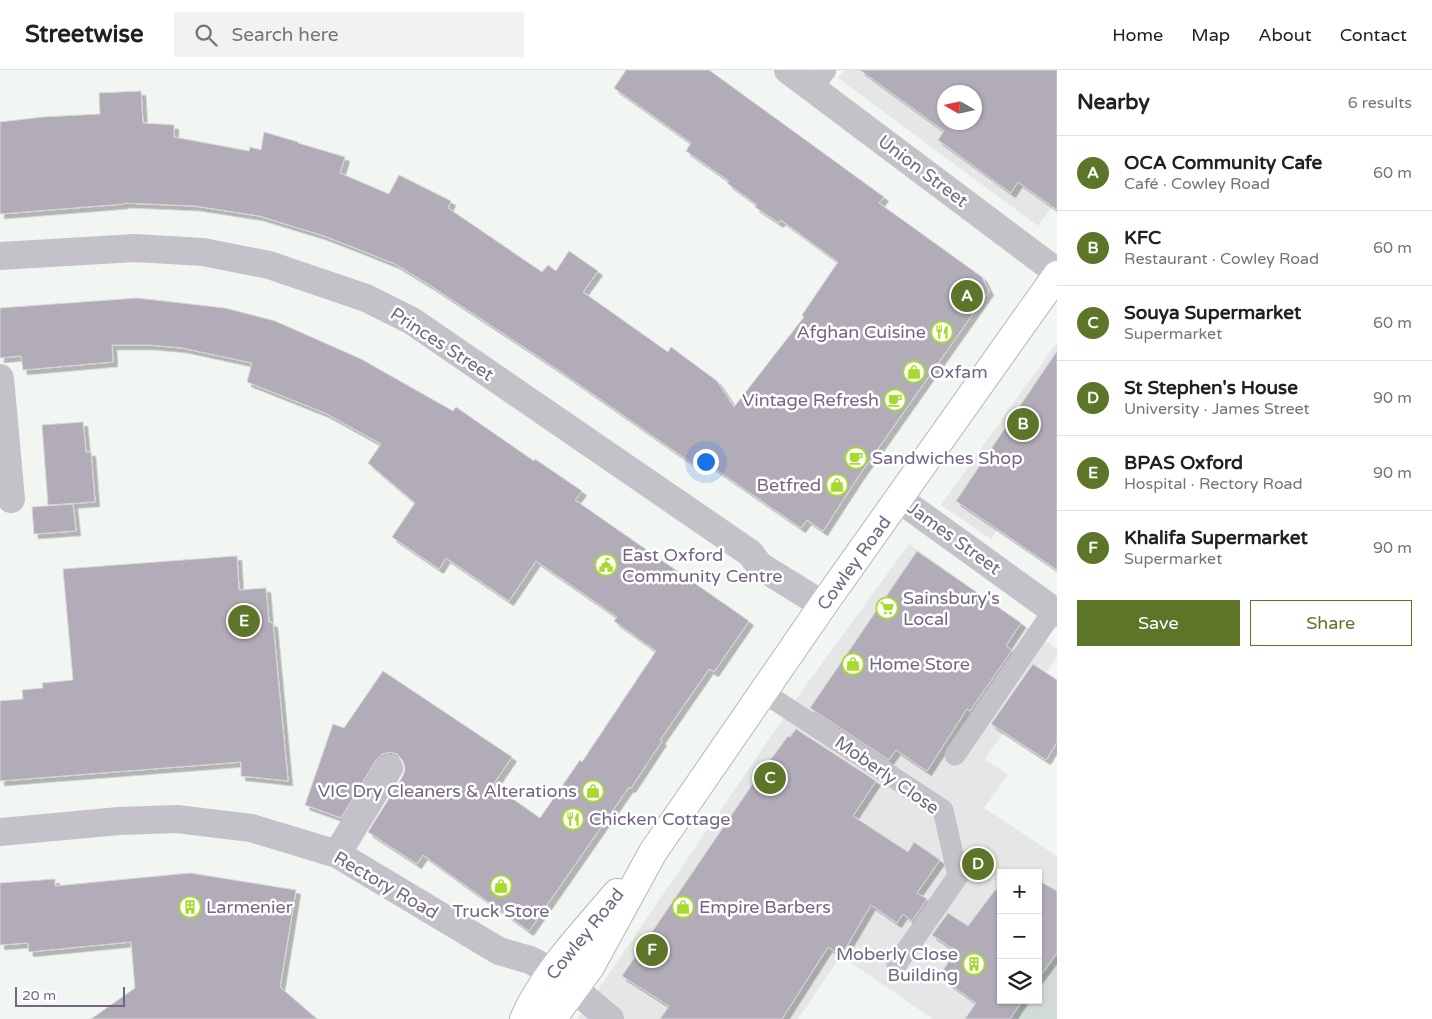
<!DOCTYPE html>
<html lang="en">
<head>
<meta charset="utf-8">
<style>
  :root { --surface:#fff; --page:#f2f2f2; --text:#202124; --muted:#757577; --line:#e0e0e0; --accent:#5c7528 }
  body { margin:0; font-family:"Varela Round",sans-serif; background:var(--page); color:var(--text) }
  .controls { position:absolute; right:15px; bottom:15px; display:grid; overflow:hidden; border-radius:0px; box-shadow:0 1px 4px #0004 }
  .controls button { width:45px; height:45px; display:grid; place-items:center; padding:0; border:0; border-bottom:1px solid var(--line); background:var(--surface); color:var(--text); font:25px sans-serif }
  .compass { position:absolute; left:937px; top:15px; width:45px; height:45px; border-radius:50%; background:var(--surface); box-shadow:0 1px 4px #0004; rotate:279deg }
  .scale { position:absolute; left:15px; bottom:12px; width:110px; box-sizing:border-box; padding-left:5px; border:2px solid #746682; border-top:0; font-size:14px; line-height:18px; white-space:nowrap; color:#746682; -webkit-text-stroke:4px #fff; paint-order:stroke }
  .you { position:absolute; left:705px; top:391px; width:18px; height:18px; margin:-12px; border:4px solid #fff; border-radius:50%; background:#1a73e8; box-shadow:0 0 0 8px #1a73e833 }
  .badge { display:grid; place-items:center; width:32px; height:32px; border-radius:50%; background:var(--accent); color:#fff; font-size:16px; font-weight:700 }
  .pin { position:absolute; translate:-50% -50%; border:2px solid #fff; box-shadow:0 1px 5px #0006 }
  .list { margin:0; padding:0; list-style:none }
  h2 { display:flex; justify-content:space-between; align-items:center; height:65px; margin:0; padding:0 20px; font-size:21px }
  h2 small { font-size:16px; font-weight:400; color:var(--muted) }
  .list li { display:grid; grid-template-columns:32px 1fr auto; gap:15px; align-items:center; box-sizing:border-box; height:75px; padding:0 20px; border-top:1px solid var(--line) }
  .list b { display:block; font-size:19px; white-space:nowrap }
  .list p { margin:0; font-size:16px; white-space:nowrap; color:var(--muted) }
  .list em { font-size:16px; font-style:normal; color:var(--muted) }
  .actions { display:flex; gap:10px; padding:15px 20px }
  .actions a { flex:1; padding:11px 0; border:1px solid var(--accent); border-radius:0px; text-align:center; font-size:18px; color:var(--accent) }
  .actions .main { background:var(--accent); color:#fff }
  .icon { flex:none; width:28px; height:28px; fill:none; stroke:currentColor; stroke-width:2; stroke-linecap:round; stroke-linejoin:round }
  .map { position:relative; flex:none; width:1057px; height:949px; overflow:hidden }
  header { display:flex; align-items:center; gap:30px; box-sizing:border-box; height:70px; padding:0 25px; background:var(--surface); border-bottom:1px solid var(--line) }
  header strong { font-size:24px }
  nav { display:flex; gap:28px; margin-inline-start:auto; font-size:18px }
  .search { width:350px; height:45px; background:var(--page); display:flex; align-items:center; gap:12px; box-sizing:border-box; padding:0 18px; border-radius:0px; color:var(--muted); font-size:19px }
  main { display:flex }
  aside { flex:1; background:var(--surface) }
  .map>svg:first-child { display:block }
  .built { fill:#e5e6e6; fill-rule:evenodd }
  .green { fill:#d2dad8 }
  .building { fill:#b2acb8; stroke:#d5d7d5; fill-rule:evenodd; filter:url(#shadow) }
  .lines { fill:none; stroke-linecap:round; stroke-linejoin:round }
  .secondary-casing { stroke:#b8b4bc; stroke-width:30 }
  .service { stroke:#c5c1c8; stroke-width:21 }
  .minor { stroke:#c5c1c8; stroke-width:28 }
  .secondary { stroke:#fff; stroke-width:28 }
  .labels { text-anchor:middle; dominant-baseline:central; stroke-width:5; stroke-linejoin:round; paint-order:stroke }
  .street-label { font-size:18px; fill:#746682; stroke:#fff }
  .poi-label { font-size:18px; fill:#746682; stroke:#fff; text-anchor:start }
</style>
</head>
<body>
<header>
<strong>Streetwise</strong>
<div class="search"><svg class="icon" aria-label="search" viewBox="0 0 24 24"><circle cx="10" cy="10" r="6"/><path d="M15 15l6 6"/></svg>Search here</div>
<nav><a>Home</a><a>Map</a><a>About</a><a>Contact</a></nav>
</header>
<main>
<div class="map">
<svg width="1057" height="949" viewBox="0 0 1057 949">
  <defs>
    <filter id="shadow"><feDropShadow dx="4.5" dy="4.5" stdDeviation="0" flood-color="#0004"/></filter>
  </defs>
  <rect width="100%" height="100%" fill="#f2f6f3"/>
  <path class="built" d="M845,0H1057V130L1038,156L838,8ZM944,22H974V52H944Z
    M1057,272V425L1032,408L991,469L941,435Z
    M909,474L1057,579V587L985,689L1008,705L984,738L1057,786V949H933L841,886L798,949H578L804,618ZM1001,803H1038V930H1001Z"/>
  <path class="green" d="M1049,883L1057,888V949H1017L1012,946L1023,930H1038V899Z"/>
  <path class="building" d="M626,0H709L884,127L879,133L982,207L989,221L858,407L823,461L807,450L801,458L702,390L697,397L557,299L431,216L395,194L350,176L321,165L259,146L195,136L124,133V134L0,144V52L43,47L100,44L99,23L141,21L143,53L174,55V67L249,81L250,77L261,80L264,62L298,72V73L345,87L340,103L389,124L399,105L451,131L448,138L542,202L548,195L556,201L569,181L598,201L583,222L668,282L671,277L717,311L734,337L804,247L802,245L838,192L781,150L779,153L755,137L757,135L727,113L729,111L686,81L691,73L614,18Z
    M860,0H1057V140L1018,112L1011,123L938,70L944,61ZM944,22H974V52H944Z
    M137,228L225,238L275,251L361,289L453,341L456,337L534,391L535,389L582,421L575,430L749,551L714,602L709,599L660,670L662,671L631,718L629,717L529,861L423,785L417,794L368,762L403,706L405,699L403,691L397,684L390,682L382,684L376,690L341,748L305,735L333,654L344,658L383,601L512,687L493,715L540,748L580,690L582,692L656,581L614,551L617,547L536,491L509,531L446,488L439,499L392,467L415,433L368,393L381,374L325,343L247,312L252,293L182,278L150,275H112L113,292L23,300L21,286L0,288V238Z
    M1057,281V500L956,431Z
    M83,352L86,382H91L95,432L48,435L42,355Z
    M73,434L76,461L34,464L32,437Z
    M917,481L1021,553L1006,576L1012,580L970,641L967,639L927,701L896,680L889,690L810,638Z
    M237,486L239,520L266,518L269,552L273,553L288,711L241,706V692L0,711V631L23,629L22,620L43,618L42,613L73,610L63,499Z
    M1033,594L1057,610V672L1046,690L991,654Z
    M796,659L876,711L853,746L908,782L914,772L940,790L917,823L927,829L912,851L903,844L897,853L871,835L841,886L828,877L782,949H660L669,936L622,906L754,712L788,666L790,667Z
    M190,803L296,820L280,917L317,949H91L135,918L131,872L29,882L28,873L0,875V813L55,809V816Z
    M1038,810L1057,821V883L1038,909Z
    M995,820L1001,824V930H1023L1010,949H965L976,933L939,906L956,881L932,865L948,843L968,856Z"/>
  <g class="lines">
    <g class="secondary-casing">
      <path id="secondary" d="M524,949C544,903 585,861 617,823
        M552,949L590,897L653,782L823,535L1057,205"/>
    </g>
    <path class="service" d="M812,18L826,0
      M763,622L943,740L958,806L897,894
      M955,685L1054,540"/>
    <path class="minor" d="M788,0L1057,202
      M0,186L135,178L203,182L269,195L366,228L412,251L750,483L760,496L823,535
      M0,308L11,429
      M899,429L1057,543
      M0,762L119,751L177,749L251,758L337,784L499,881L530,890L553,902
      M337,784L389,698
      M575,917L585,928L610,949"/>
    <use href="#secondary" class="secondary"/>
  </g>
  <defs>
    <g id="restaurant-ring" transform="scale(1.125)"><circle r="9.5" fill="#fff" stroke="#a6db2d" stroke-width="1.5"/><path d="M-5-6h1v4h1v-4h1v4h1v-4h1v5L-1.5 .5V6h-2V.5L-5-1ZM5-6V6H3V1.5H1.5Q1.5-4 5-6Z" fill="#a6db2d"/></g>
    <g id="shop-ring" transform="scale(1.125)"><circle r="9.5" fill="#fff" stroke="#a6db2d" stroke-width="1.5"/><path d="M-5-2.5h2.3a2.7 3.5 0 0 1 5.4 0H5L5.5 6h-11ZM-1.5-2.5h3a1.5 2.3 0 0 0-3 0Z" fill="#a6db2d"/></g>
    <g id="cafe-ring" transform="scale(1.125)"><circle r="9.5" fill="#fff" stroke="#a6db2d" stroke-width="1.5"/><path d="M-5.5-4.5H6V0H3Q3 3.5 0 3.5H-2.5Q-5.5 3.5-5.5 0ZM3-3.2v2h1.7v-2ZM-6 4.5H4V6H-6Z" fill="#a6db2d"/></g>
    <g id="civic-ring" transform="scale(1.125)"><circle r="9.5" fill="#fff" stroke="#a6db2d" stroke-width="1.5"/><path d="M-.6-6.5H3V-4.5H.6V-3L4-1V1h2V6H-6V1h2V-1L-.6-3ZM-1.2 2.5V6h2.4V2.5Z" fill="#a6db2d"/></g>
    <g id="supermarket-ring" transform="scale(1.125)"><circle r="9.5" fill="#fff" stroke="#a6db2d" stroke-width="1.5"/><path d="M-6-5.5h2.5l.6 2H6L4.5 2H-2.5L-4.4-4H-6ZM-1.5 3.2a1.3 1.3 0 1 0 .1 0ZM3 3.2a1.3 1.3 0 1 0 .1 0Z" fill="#a6db2d"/></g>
    <g id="building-ring" transform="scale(1.125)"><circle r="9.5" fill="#fff" stroke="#a6db2d" stroke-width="1.5"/><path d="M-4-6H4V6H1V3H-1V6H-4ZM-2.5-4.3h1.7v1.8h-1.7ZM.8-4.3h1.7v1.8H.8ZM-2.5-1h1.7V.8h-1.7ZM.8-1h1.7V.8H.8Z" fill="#a6db2d"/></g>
  </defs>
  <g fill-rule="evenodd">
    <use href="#restaurant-ring" x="942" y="262"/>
    <use href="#shop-ring" x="914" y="302"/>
    <use href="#cafe-ring" x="895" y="330"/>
    <use href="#cafe-ring" x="856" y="388"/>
    <use href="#shop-ring" x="837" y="415"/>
    <use href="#civic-ring" x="606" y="495"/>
    <use href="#supermarket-ring" x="887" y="538"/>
    <use href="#shop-ring" x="853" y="594"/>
    <use href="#shop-ring" x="593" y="721"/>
    <use href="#restaurant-ring" x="573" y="749"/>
    <use href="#shop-ring" x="501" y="816"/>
    <use href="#building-ring" x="190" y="837"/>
    <use href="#shop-ring" x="683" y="837"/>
    <use href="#building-ring" x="974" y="894"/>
  </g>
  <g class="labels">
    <g class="street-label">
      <text transform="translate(923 101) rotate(37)">Union Street</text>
      <text transform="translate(442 274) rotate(33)">Princes Street</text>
      <text transform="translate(954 468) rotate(36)">James Street</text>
      <text transform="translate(854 493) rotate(-54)">Cowley Road</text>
      <text transform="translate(887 705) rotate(35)">Moberly Close</text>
      <text transform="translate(386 815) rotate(30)">Rectory Road</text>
      <text transform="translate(585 864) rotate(-51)">Cowley Road</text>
    </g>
    <g class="poi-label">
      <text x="926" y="262" text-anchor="end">Afghan Cuisine</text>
      <text x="930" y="302">Oxfam</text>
      <text x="879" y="330" text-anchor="end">Vintage Refresh</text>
      <text x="872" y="388">Sandwiches Shop</text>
      <text x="821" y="415" text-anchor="end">Betfred</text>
      <text x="622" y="485">East Oxford<tspan x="622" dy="21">Community Centre</tspan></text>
      <text x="903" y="528">Sainsbury's<tspan x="903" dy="21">Local</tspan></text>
      <text x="869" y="594">Home Store</text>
      <text x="577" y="721" text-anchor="end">VIC Dry Cleaners &amp; Alterations</text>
      <text x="589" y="749">Chicken Cottage</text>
      <text x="206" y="837">Larmenier</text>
      <text x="699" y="837">Empire Barbers</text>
      <text x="501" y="841" text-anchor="middle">Truck Store</text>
      <text x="958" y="884" text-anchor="end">Moberly Close<tspan x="958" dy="21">Building</tspan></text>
    </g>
  </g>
</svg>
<div class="controls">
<button>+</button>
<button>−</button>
<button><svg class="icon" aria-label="layers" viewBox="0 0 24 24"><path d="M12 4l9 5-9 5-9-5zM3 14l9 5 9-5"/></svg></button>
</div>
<svg class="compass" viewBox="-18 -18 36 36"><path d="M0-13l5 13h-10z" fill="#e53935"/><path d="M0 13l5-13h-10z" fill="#757577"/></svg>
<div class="scale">20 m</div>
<div class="you"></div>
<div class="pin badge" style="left:967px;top:226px">A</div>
<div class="pin badge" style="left:1023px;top:354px">B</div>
<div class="pin badge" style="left:770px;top:708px">C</div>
<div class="pin badge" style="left:978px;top:794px">D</div>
<div class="pin badge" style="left:244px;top:551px">E</div>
<div class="pin badge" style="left:652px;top:880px">F</div>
</div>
<aside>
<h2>Nearby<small>6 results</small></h2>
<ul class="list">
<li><span class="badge">A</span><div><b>OCA Community Cafe</b><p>Café · Cowley Road</p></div><em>60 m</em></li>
<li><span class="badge">B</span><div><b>KFC</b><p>Restaurant · Cowley Road</p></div><em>60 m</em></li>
<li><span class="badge">C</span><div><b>Souya Supermarket</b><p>Supermarket</p></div><em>60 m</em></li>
<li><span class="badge">D</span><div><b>St Stephen's House</b><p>University · James Street</p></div><em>90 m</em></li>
<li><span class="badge">E</span><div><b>BPAS Oxford</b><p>Hospital · Rectory Road</p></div><em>90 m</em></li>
<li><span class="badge">F</span><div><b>Khalifa Supermarket</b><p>Supermarket</p></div><em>90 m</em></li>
</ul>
<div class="actions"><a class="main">Save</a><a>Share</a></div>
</aside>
</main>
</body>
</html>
